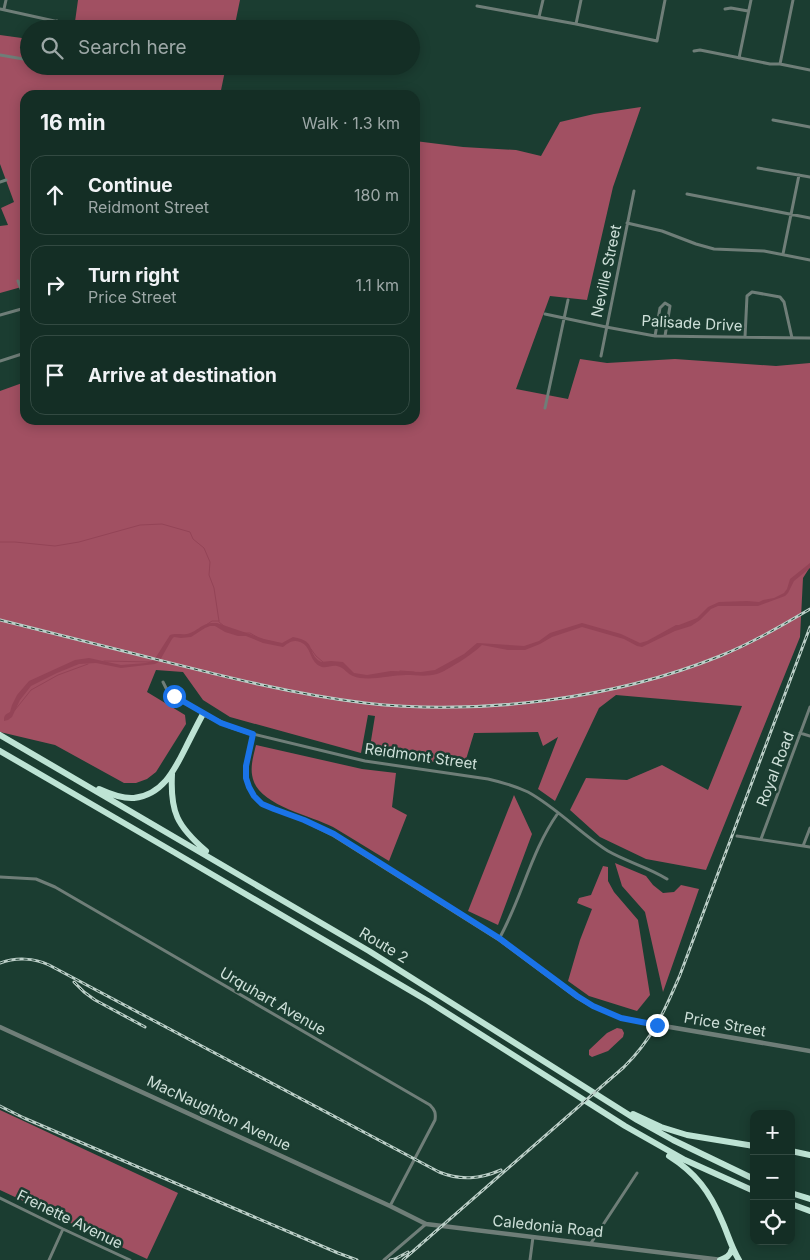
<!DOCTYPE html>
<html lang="en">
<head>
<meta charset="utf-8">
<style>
  :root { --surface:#142e25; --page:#1d362d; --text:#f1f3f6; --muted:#9da8a7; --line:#334a42 }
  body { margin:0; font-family:Inter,sans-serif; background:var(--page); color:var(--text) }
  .controls { position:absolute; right:15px; bottom:15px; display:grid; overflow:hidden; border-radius:10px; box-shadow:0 2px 12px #0003 }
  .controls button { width:45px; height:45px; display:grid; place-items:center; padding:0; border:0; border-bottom:1px solid var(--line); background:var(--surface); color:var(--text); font:25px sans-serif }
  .stop { position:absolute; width:15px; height:15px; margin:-11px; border:4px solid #1a73e8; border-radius:50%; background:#fff }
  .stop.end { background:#1a73e8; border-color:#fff; box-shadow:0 1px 5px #0008 }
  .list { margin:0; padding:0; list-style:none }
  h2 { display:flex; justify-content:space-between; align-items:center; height:65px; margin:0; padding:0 20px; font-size:21px }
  h2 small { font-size:16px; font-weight:400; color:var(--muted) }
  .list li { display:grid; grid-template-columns:32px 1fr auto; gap:15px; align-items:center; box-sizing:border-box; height:80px; margin:0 10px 10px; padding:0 10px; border:1px solid var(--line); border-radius:15px }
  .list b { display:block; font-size:19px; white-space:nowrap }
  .list p { margin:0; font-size:16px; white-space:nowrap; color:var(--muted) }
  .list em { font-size:16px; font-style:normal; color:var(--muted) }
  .icon { flex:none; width:28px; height:28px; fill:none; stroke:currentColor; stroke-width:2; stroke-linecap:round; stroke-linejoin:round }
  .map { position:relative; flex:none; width:810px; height:1260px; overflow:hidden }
  .search { position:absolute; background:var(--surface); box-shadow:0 2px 12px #0003; left:20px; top:20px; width:400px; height:55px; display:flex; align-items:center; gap:12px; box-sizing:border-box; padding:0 18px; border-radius:28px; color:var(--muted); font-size:19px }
  .panel { position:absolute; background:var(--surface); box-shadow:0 2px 12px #0003; left:20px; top:90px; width:400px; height:335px; border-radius:15px }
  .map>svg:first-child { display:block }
  .forest { fill:#a15062 }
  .water { fill:#944457 }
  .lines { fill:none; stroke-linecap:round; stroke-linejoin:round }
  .stream { stroke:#944457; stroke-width:1 }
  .minor { stroke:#6f7e78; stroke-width:3 }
  .tertiary { stroke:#6f7e78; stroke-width:4.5 }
  .motorway { stroke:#bde3d4; stroke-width:6 }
  .rail-casing { stroke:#bbcec7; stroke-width:3 }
  .rail { stroke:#1b3d31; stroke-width:1; stroke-dasharray:4; stroke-linecap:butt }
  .route { stroke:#1a73e8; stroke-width:6 }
  .labels { text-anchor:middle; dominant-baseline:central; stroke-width:5; stroke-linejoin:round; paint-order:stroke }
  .street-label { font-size:15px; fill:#cee0d9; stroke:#1b3d31 }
</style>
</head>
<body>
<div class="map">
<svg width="810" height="1260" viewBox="0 0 810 1260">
  <rect width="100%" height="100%" fill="#1b3d31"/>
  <path class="forest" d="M78,0H240L234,29H74Z
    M0,35L29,39V66H226L220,95H25V286L0,293V226L8,225L1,208L14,202L0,164Z
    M641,107L613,187L587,300L550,296L516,389L568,399L580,359L607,363L675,359L776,366L810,363V567L803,578L800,637L706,870L646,859L600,837L570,810L586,778L627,780L662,765L708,790L742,706L616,695L599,708L555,801L538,789L558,737L543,746L538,732L474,733L464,766L369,753L375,716L368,715L361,753L230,717L203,700L183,672L156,670L147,692L185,715L186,724L156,772L147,779L136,783H124L55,745L0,732V391L25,382V420H415V141L463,147L516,150L541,156L560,122L594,114Z
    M256,745L362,769L396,773L392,807L407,815L389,861C370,850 352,838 333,827C312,816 263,806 254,782C249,770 253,757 256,745Z
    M514,795L532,834L498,925L468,911Z
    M615,863L646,876L653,885L663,893L674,892L681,885L699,889L663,992L645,912L622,886Z
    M603,866L608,867V881L614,892L638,920L650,995L637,1011L589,996L568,981L580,940L592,909L577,903L579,898L591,895Z
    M617,1028L622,1029L624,1033L623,1037L608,1051L592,1057L589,1055V1050L607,1033Z
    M0,1110L178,1193L147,1259L0,1190Z"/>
  <path class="water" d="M810,563V568L794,581L788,593L785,596L758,606H718L711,609L700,620L691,626L675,631L642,647L637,646L624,639L582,627L552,637L540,644L525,650H508L482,645C474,653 447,671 437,674C426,677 416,675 406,675C391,675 367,682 353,676C347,674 344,667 337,666C332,665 327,668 322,667C309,663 312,646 300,642C293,639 288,643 283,647L263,643L246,636H238L225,632L215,626H210L205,628L191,637L181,638L174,637L172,639L159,662L155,664L121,668L96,663L79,664L57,673L31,686L20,700L12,717L8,720L4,721C4,715 5,715 10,712L12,705L17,695L29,681L75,660L89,658L121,665L146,663L152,661L156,657L170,635C176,633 181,635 187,634C199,631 201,622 217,623L264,639L282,643L293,637C319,642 305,652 321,662L331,661L343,662L354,673L367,675L391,671L421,672L435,670L464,654L477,643L524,646L539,641L550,633L582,623L621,634L640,643L647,641L676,625H679L697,618L708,607L719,602L747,601L759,602L763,600L774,598L784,593L787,589L790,579Z"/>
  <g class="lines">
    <path class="stream" d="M0,542H15L55,546L79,542L140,525L162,524L190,532L193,539L204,548L210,562L209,575L214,588L219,621
      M219,622L224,626
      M206,625L212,621H219
      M244,633H250L257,637
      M311,649L316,656L323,662
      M104,661L150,662
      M400,671L414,672
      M15,710L31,690L58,675L88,664"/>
    <path class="minor" d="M477,6L576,24L657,41L665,0
      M0,9L68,24
      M4,9L6,0
      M725,9L731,8L748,11
      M539,17L543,0
      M576,24L581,0
      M55,29L57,21
      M694,51L700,50L770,64H780L810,70
      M0,55L29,60
      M739,58L751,0
      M780,64L793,0
      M773,120L810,127
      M758,168L810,177
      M0,182L6,180
      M687,194L810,218
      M627,223L662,231L696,244L714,249L764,251L810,260
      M783,254L799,175
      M18,281L25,299
      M545,314L606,327L655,336L810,338
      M0,315L25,308
      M655,336L660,308L665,303L670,306L665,336
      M745,337L747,296L752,292L780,297L784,302L792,338
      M601,356L634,191
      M0,361L25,353
      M545,408L568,300
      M163,682L167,690L174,696L203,714
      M800,733L810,736
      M253,734L365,761L488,779C501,782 515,786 528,792C557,808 580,833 608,851C627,862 648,867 667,879
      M737,836L810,847
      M761,839L810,707
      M803,846L810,828
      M0,877L36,879L55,887L430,1105C435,1110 436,1113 435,1120L390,1206
      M499,939C522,898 531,851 558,813
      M0,1198L63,1229L130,1260
      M591,1243L637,1173
      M49,1260L63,1229
      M384,1260L426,1224
      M530,1260L533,1237"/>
    <path class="tertiary" d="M203,714L229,726L253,734L246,766V778L249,787L254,796L262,804L274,809L304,820L334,835L499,939L577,997L593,1006L621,1018L652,1024L810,1051
      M0,1027L390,1206L426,1224L722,1260"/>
    <path class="motorway" d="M0,735L369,951L637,1120L673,1140L754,1179
      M0,751L172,851L428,1001L625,1126L685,1160L754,1191
      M172,774C170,812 177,826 206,851
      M99,789C110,794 122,799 134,798C162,795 174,771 185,749C191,737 197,725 203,714
      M633,1114L661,1127L687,1135L754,1146
      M791,1151L810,1155
      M669,1156C696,1173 710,1192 722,1221C728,1234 731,1247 739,1260
      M791,1193L810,1199
      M791,1204L810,1211
      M720,1260C726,1258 730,1256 732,1249"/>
    <g class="rail-casing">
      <path id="rail" d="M0,620C50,633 101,645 151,658C222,676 292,694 365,703C479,716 614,699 720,656C752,643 781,626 810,609
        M0,963C16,957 34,958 49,965L439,1172C461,1181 480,1179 501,1170
        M74,982L84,992L95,1000L145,1027
        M0,1106L24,1118L338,1253L357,1260
        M390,1260L395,1259L408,1252
        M403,1260L624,1067C653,1038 664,1012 680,975L810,627"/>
    </g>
    <use href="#rail" class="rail"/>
  </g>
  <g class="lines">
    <path class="route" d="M174,696L221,723L253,734L246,766V778L249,787L254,796L262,804L274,809L304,820L334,834L499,938L577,996L593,1006L621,1018L657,1025"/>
  </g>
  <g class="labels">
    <g class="street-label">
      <text transform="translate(606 271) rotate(-78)">Neville Street</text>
      <text transform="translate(692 323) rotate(3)">Palisade Drive</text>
      <text transform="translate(421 756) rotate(8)">Reidmont Street</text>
      <text transform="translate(775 769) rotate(-69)">Royal Road</text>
      <text transform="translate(384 945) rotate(31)">Route 2</text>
      <text transform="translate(273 1001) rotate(30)">Urquhart Avenue</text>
      <text transform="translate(725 1024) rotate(10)">Price Street</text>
      <text transform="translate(219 1113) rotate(25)">MacNaughton Avenue</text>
      <text transform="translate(70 1219) rotate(26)">Frenette Avenue</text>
      <text transform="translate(548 1226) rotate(6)">Caledonia Road</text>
    </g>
  </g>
</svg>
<div class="controls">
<button>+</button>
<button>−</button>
<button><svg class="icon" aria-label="locate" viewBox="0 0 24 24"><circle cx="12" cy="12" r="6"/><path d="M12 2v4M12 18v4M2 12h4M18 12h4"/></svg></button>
</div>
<div class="stop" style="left:174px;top:696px"></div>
<div class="stop end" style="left:657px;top:1025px"></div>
<div class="search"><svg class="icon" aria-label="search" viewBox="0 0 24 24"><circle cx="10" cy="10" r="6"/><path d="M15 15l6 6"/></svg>Search here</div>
<section class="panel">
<h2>16 min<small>Walk · 1.3 km</small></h2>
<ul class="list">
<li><svg class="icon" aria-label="ahead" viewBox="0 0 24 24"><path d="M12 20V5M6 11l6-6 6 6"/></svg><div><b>Continue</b><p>Reidmont Street</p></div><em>180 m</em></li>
<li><svg class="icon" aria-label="right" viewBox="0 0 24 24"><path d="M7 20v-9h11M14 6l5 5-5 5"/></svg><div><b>Turn right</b><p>Price Street</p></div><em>1.1 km</em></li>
<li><svg class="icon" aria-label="arrive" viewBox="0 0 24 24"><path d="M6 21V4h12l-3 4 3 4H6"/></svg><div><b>Arrive at destination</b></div></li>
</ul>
</section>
</div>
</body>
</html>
